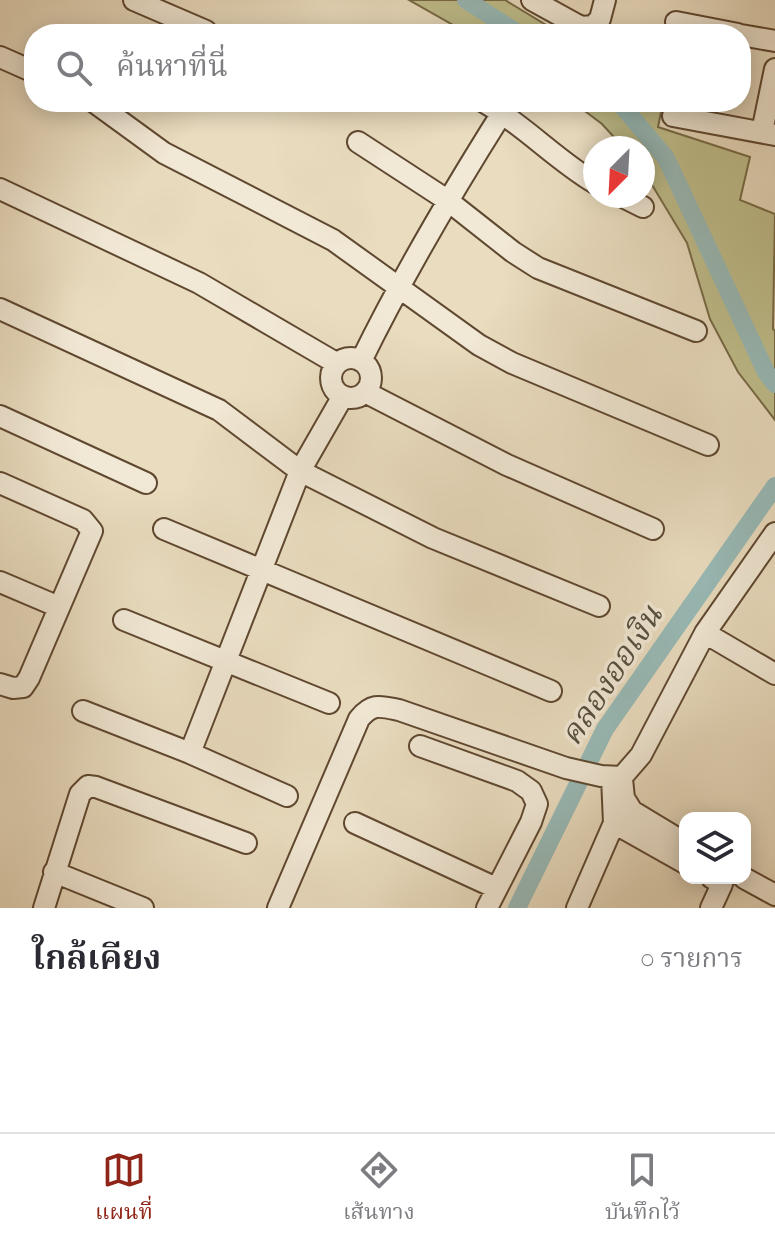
<!DOCTYPE html>
<html lang="th">
<head>
<meta charset="utf-8">
<style>
  :root { --surface:#fff; --page:#f2f2f3; --text:#2b2b33; --muted:#7c7c81; --line:#e1e1e2; --accent:#8f2418 }
  body { margin:0; font-family:"IM FELL French Canon","Noto Serif Thai",serif; background:var(--page); color:var(--text) }
  .controls { position:absolute; right:24px; bottom:24px; display:grid; overflow:hidden; border-radius:16px; box-shadow:0 4px 20px #0003 }
  .controls button { width:72px; height:72px; display:grid; place-items:center; padding:0; border:0; border-bottom:2px solid var(--line); background:var(--surface); color:var(--text); font:40px sans-serif }
  .compass { position:absolute; left:583px; top:136px; width:72px; height:72px; border-radius:50%; background:var(--surface); box-shadow:0 4px 20px #0003; rotate:204deg }
  .list { margin:0; padding:0; list-style:none }
  h2 { display:flex; justify-content:space-between; align-items:center; height:104px; margin:0; padding:0 32px; font-size:34px }
  h2 small { font-size:26px; font-weight:400; color:var(--muted) }
  .icon { flex:none; width:44px; height:44px; fill:none; stroke:currentColor; stroke-width:2; stroke-linecap:round; stroke-linejoin:round }
  .map { position:relative; flex:none; width:775px; height:908px; overflow:hidden }
  .search { position:absolute; background:var(--surface); box-shadow:0 4px 20px #0003; left:24px; right:24px; top:24px; height:88px; display:flex; align-items:center; gap:20px; box-sizing:border-box; padding:0 28px; border-radius:32px; color:var(--muted); font-size:30px }
  .sheet { height:224px; background:var(--surface) }
  nav { display:flex; justify-content:space-around; align-items:center; box-sizing:border-box; height:112px; border-top:2px solid var(--line); background:var(--surface); font-size:22px; color:var(--muted) }
  nav a { display:grid; justify-items:center; gap:4px }
  nav .on { color:var(--accent) }
  .map>svg:first-child { display:block }
  .green { fill:#bfbe8c; stroke:#786a46; stroke-width:2 }
  .lines { fill:none; stroke-linecap:round; stroke-linejoin:round }
  .canal { stroke:#98bab7; stroke-width:18 }
  .minor-casing { stroke:#5f4830; stroke-width:24 }
  .minor { stroke:#f1e8d5; stroke-width:20 }
  .labels { text-anchor:middle; dominant-baseline:central; stroke-width:7; stroke-linejoin:round; paint-order:stroke }
  .water-label { font-size:32px; font-style:italic; fill:#555040; stroke:#f1e8d5 }
</style>
</head>
<body>
<div class="map">
<svg width="775" height="908" viewBox="0 0 775 908">
  <rect width="100%" height="100%" fill="#e9dcbf"/>
  <filter id="stains"><feTurbulence type="fractalNoise" baseFrequency=".0025" numOctaves="4"/><feColorMatrix values="0 0 0 0 .2 0 0 0 0 .09 0 0 0 0 .02 0 0 0 .5 -.17"/></filter>
  <radialGradient id="worn" r=".72"><stop offset=".6" stop-color="#630" stop-opacity="0"/><stop offset="1" stop-color="#630" stop-opacity=".3"/></radialGradient>
  <path class="green" d="M409,0H505L561,34H469Z
    M573,102H663L658,127L750,157L740,200L775,214L773,329L775,331V420L738,372L710,319L687,243L643,170V148H624L602,124Z"/>
  <g class="lines">
    <path class="canal" d="M466,0L519,34
      M619,102L666,158L766,372L775,384
      M517,908L605,729L775,486"/>
    <g class="minor-casing">
      <path id="minor" d="M134,0L206,31
        M532,0L581,27L593,26L600,19L605,0
        M676,22L738,34
        M741,35L775,41
        M0,57L34,72
        M94,102L164,153L333,240L479,345L512,363L708,445
        M484,102C524,125 556,160 595,183
        M673,116L775,135
        M762,132L775,69
        M358,142L447,200L513,252L538,268L696,331
        M0,189L199,283L336,363
        M621,196L643,207
        M0,309L219,410L300,471L433,538L599,606
        M331 378a20 20 0 1 1 40 0a20 20 0 1 1-40 0Z
        M361,361C403,275 451,194 502,113
        M365,392L507,465L653,529
        M0,416L146,483
        M0,483L83,520L92,531L29,678L23,687L13,688L0,684
        M164,529L551,691
        M0,582L59,607
        M124,620L329,703
        M705,633L775,674
        M83,711L190,753L300,471L343,396
        M420,746L517,781L531,791L537,804L531,822L487,908
        M190,753L287,796
        M622,779L624,798L632,811L685,843
        M355,823L496,888
        M614,823L685,863
        M54,872L143,908
        M744,878L775,895
        M44,908L80,794L88,786L96,787L246,843
        M278,908L359,719C372,703 380,706 399,710L566,768L601,776L622,777L641,755L705,633L775,533
        M577,908L614,823L612,777
        M711,908L722,884L712,878"/>
    </g>
    <use href="#minor" class="minor"/>
  </g>
  <g class="labels">
    <g class="water-label">
      <text transform="translate(611 675) rotate(-57)">คลองออเงิน</text>
    </g>
  </g>
  <rect width="100%" height="100%" filter="url(#stains)"/>
  <rect width="100%" height="100%" fill="url(#worn)"/>
</svg>
<div class="controls">
<button><svg class="icon" aria-label="layers" viewBox="0 0 24 24"><path d="M12 4l9 5-9 5-9-5zM3 14l9 5 9-5"/></svg></button>
</div>
<svg class="compass" viewBox="-18 -18 36 36"><path d="M0-13l5 13h-10z" fill="#e53935"/><path d="M0 13l5-13h-10z" fill="#7c7c81"/></svg>
<div class="search"><svg class="icon" aria-label="search" viewBox="0 0 24 24"><circle cx="10" cy="10" r="6"/><path d="M15 15l6 6"/></svg>ค้นหาที่นี่</div>
</div>
<section class="sheet">
<h2>ใกล้เคียง<small>0 รายการ</small></h2>
<ul class="list">
</ul>
</section>
<nav>
<a class="on"><svg class="icon" aria-label="map" viewBox="0 0 24 24"><path d="M3 6l6-2 6 2 6-2v14l-6 2-6-2-6 2zM9 4v14M15 6v14"/></svg>แผนที่</a>
<a><svg class="icon" aria-label="directions" viewBox="0 0 24 24"><path d="M12 3l9 9-9 9-9-9zM9 14v-3h6M13 9l2 2-2 2"/></svg>เส้นทาง</a>
<a><svg class="icon" aria-label="saved" viewBox="0 0 24 24"><path d="M7 4h10v16l-5-4-5 4z"/></svg>บันทึกไว้</a>
</nav>
</body>
</html>
